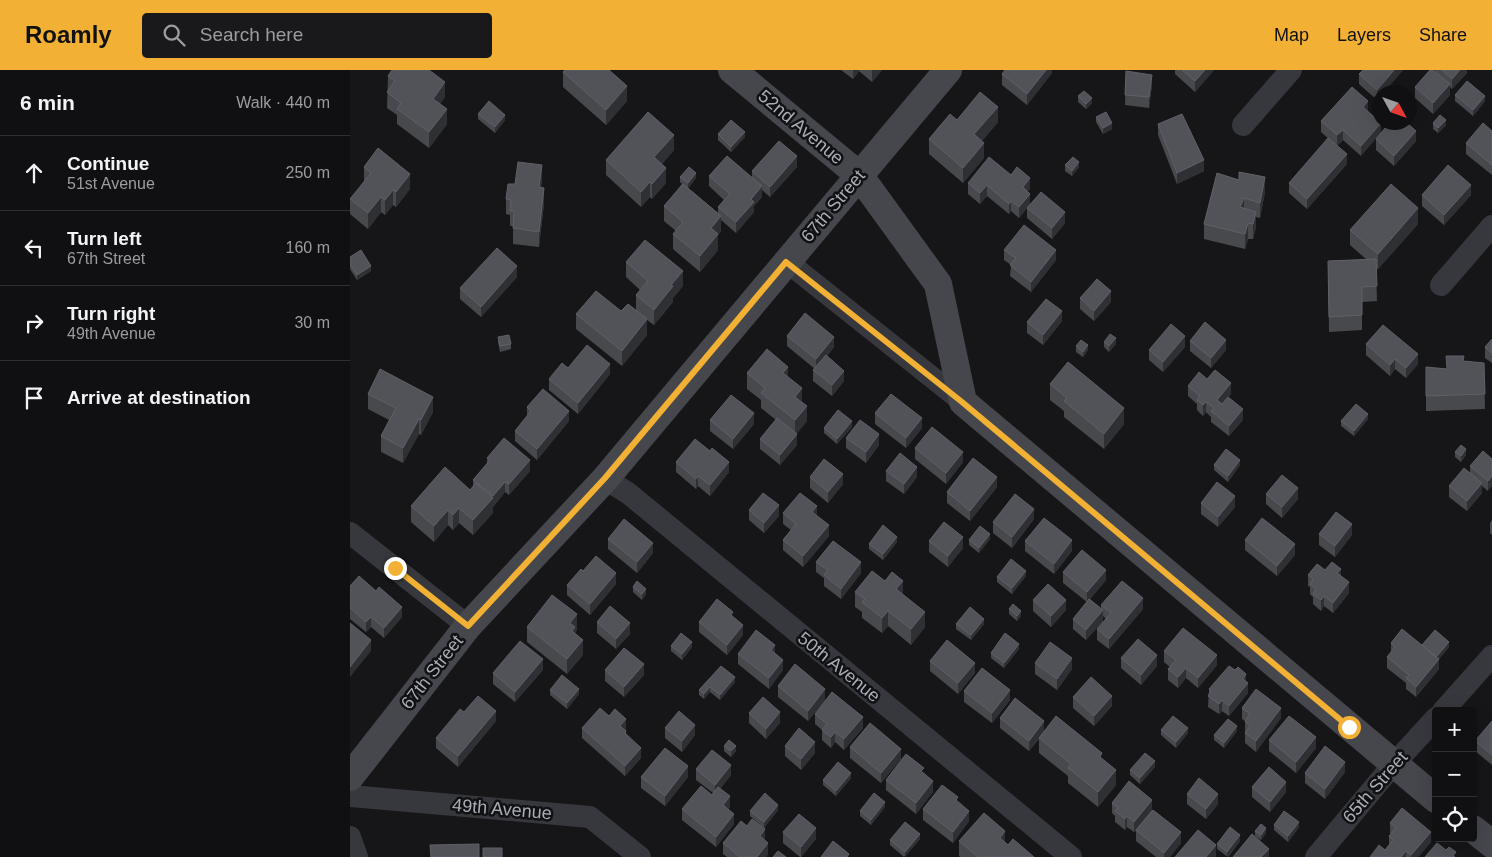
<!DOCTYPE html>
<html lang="en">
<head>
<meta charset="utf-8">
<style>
  :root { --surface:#101012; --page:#19191b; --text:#f1f3f6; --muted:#9c9d9f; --line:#303032; --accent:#f2b134 }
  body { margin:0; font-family:Helvetica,sans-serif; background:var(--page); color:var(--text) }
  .controls { position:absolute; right:15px; bottom:15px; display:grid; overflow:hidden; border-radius:5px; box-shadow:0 5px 20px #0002 }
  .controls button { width:45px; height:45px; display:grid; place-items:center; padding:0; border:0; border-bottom:1px solid var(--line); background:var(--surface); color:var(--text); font:25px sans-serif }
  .compass { position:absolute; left:1022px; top:15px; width:45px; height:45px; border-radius:50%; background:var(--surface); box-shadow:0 5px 20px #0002; rotate:130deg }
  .stop { position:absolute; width:15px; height:15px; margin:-11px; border:4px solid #f2b134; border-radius:50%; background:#fff }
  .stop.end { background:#f2b134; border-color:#fff; box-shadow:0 1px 5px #0008 }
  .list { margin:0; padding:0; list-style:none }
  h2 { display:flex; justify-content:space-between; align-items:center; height:65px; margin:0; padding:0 20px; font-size:21px }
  h2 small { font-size:16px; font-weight:400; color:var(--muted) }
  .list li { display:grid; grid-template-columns:32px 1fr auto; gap:15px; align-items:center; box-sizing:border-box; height:75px; padding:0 20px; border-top:1px solid var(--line) }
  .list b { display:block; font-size:19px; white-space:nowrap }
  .list p { margin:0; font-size:16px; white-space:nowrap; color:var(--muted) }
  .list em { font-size:16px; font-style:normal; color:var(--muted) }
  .icon { flex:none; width:28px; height:28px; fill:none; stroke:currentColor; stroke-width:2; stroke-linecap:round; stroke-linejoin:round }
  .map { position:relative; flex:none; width:1142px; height:787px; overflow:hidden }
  header { display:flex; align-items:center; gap:30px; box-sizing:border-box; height:70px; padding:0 25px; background:var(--accent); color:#111 }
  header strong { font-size:24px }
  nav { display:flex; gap:28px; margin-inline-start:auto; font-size:18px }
  .search { width:350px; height:45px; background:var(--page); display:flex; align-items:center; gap:12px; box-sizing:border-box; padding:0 18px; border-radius:5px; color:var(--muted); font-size:19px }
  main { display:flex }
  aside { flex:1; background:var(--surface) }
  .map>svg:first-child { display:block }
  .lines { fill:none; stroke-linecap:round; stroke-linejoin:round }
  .street { stroke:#37383d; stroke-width:22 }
  .secondary { stroke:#45474d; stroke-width:28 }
  .wall { fill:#47494d }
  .shaded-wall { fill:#2f3033 }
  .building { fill:#525359; stroke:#5f6168 }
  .route { stroke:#f2b134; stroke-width:6 }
  .labels { text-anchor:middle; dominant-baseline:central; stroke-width:5; stroke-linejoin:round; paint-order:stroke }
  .street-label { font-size:18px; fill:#a8adb8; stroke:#111113 }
</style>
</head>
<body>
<header>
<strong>Roamly</strong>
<div class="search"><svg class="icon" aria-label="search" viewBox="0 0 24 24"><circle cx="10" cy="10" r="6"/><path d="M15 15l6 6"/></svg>Search here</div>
<nav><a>Map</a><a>Layers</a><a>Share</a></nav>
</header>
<main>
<aside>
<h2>6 min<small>Walk · 440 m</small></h2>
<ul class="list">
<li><svg class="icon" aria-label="ahead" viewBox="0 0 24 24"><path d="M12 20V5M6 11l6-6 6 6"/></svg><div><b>Continue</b><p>51st Avenue</p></div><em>250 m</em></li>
<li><svg class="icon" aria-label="left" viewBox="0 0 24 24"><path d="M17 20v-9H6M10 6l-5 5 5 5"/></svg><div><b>Turn left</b><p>67th Street</p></div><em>160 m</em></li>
<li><svg class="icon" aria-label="right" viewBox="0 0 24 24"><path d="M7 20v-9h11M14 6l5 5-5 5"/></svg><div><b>Turn right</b><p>49th Avenue</p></div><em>30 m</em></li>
<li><svg class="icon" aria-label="arrive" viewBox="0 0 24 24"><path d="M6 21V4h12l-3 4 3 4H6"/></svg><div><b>Arrive at destination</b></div></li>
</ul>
</aside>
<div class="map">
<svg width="1142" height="787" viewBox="0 0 1142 787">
  <rect width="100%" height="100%" fill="#161618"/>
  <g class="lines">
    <path class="street" d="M893,55L941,0
      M436,191L613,332
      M1091,215L1142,156
      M255,409L278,423L721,787
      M0,463L118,556
      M1093,641L1142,586
      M0,726L240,747L290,787
      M0,767L7,787
      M966,787L1043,695L1086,648"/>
    <path class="secondary" d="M382,0L509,105L588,214L613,332L1086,729
      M0,707L118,556L255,409L598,0
      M1123,759L1142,774"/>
  </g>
  <path class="wall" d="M491,0H532L522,12L509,1L503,9Z
    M702,0V3L677,35L652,15V4Z
    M825,0H864L845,22L825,4Z
    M1053,0L1034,22H1030L1027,30L1009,14V4Z
    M1085,0H1117V3L1102,19L1100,17V25L1083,44L1065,28V17L1085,2Z
    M776,1L802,15L799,38L775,35Z
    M213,2L277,31L256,55L213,17Z
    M38,6L95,27L90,34L97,54L79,78L47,54V45L37,38Z
    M1105,25L1135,31L1123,46L1105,31Z
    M728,26L742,33L736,39L728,32Z
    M1018,31L1011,86L993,70L987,76L971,62V51Z
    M128,44L155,50L145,63L128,49Z
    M746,47L762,59L753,64L746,52Z
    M607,50L648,52L632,71L634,88L613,113L579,84V69Z
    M1083,53L1096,55L1088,63L1083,59Z
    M808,54L854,101L827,114L808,65Z
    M1142,61V105L1116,84V73Z
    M368,64L395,67L381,82L368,70Z
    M1026,69L1066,71L1044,96L1026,80Z
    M324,80L312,94L316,113L302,129L300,127L291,137L256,105V90Z
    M997,94L957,139L939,123V113Z
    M715,95L729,97L722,106L715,101Z
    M14,97L60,119L46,137L43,135L35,145L31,142L18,159L0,144V129L14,112Z
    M447,97L420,127L412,120V127L404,136V142L386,163L371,150V161L368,165V180L350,202L323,179V164L326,161L314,151V136L332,114L330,112V107L346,108L338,118L368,143V137L374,130L359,116V106L402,108V101Z
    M867,103L915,122L910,148L906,147V157L903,169H898L895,179L854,169V154Z
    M661,105L680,118L678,121L680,134L715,153L702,169L677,148V138L669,148L661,141L659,144L637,126L630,134L618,124V113Z
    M192,110L191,118L194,134L189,177L163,174V156H160V145L156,144V129L165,114Z
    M1072,125H1121L1094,155L1072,136Z
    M1068,154L1028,199L1026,198L1027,231L1012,232V260L979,262L978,191L1017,190L1000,175V160Z
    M654,180L706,190L681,222L660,206L661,195L654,190Z
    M0,187L21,201L7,210L0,199Z
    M276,192L333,216L323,228V232L304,255L297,250V265L272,296L226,259V244L286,240V225L290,220L276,207Z
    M167,207L131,247L110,229V218Z
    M730,228L761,232L744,251L730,239Z
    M712,251L693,275L677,263V252Z
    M437,266L484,277L477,286L494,311L482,326L463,311V300L465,299L437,276Z
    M148,267L161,274V279L150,282L148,272Z
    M1142,269V293L1135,288V277Z
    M840,271L876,280L861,298L840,281Z
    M754,272L766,274L759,282L754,277Z
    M1016,274L1068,294L1056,308L1045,299L1040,306L1016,285Z
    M726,276L738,280L733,287L726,282Z
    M835,277L813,302L799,290V280Z
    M1114,291L1134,293L1135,339L1076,341V297L1097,299Z
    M397,303L438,307L452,332L457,351L446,364L447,375L430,395L410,379V369L426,350L411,338V330L397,319Z
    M260,304L228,344L199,320V309Z
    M700,314L774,354L754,379L714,347V341L700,330Z
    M838,316L881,324L878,327L893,350L879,366L861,352V347L856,342L853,346L847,340V334L838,326Z
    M18,324L83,342L71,365L69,364L53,393L31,382V366L39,350L18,339Z
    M177,337L219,351L187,390L165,371V361L177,346Z
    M525,343L572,358L556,378L525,354Z
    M1018,349L1004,366L991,356V351Z
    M360,350L404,354L383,379L360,361Z
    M502,357L487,374L474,363V358Z
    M496,368L529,375L516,393L496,378Z
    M565,378L613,392L596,414L565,389Z
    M1105,382L1116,385L1111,392L1105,387Z
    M137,388L180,401L159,425L155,422L143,437V443L123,465L109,453L103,460L98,455L84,472L61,452V436L120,420L123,416V410L137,394Z
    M1142,389L1138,421L1132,416V423L1117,441L1099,427V416L1120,403V396Z
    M326,392L379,402L360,426L348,416L346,419L326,402Z
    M864,395H890L878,412L864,400Z
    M536,401L567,407L554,424L536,411Z
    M460,407L493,414L478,433L460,418Z
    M647,417L620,451L597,433V422Z
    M916,424L948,429L932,448L916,434Z
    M851,433L885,437L868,457L851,444Z
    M399,440L429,446L414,463L399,450Z
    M433,443L479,466L453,497L433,480V470L441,460L433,454Z
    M684,449L662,478L643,463V452Z
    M1142,450V465L1140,463V453Z
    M969,464L1002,465L985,487L969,475Z
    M258,469L303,483L287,503L258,479Z
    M640,469L629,483L619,475V470Z
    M895,470L945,485L927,506L895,480Z
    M579,471L613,478L598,497L579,482Z
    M675,471L722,481L704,504L675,481Z
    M547,472L533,490L519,479V474Z
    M466,492L511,503L491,529L474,516V508L466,502Z
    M975,500L991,506L999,523L983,543L974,536L971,541L963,534V527L960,524V517L958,516V505Z
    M713,502L756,510L740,529L751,539V535L793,539L759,579L747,570V559L756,549L753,546V551L736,570L723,559V549L737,532L713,513Z
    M676,506L662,524L647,512V507Z
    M266,514L240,545L217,525V515Z
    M0,516L52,547L34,568L21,557L16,562L0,549Z
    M283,517L296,524L292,530L283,522Z
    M505,522L553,525L575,557L561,575L538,556L532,563L512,548V542L505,537Z
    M683,530L716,540L701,557L683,541Z
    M659,539L671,546L667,551L659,544Z
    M383,547L393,565L377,585L349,562V552Z
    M247,552L280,564L266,579L247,563Z
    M606,554H634L621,570L606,559Z
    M177,557L227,560L225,563L233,585L217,604L177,572Z
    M1041,573L1099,577L1089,589V599L1066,627L1056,619V613L1037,598V587L1041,583Z
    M321,576L342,577L332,590L321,581Z
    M669,579L654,598L641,588V583Z
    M814,581L867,595L848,618L836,608L828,618L818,610V599L820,597L814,592Z
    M425,583L433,600L419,619L388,594V584Z
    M771,588L807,596L791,615L771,598Z
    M580,591L625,603L608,624L580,601Z
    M685,593L722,599L707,620L685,604Z
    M371,596L385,612L370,630L360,622L354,629L349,625V620Z
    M193,600L165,632L143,614V603Z
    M255,600L294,605L274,627L255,611Z
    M896,611L898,623L879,646L872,641L869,644L858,637L859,619Z
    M428,616L475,630L458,651L428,627Z
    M200,620L229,624L217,639L200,625Z
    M614,621L660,630L642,653L614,632Z
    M723,627L762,636L744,656L723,638Z
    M892,638L931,648L906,682L895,673V651L892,649Z
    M399,643L430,653L416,669L399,653Z
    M465,644L513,658L494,680L485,672L481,678L472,670V660L465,654Z
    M259,646L276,660V665L291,688L275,706L232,668V658Z
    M650,648L694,661L752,689L766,715L748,737L718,713V706L689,683V669L679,681L650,658Z
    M146,651L108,697L86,678V668Z
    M1142,651V695L1125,681V671Z
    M315,658L345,665L332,682L315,668Z
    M811,660L838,663L826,678L811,665Z
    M887,661L874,678L864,670V665Z
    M919,670L966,678L946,703L919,681Z
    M374,676L386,681L381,687L374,681Z
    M435,676L465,683L451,700L435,686Z
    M500,677L551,689L531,713L500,688Z
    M805,697L790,714L780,705V700Z
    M346,699L381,705L370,719L380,737L378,739L384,754L366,777L332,750V739L362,725L363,723L346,710Z
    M995,702L975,729L955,713V703Z
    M574,703L583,722L566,744L536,720V710Z
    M291,707H338L315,736L291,718Z
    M501,708L486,726L473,715V710Z
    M902,717L936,722L920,742L902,727Z
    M837,724L868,734L856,749L837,734Z
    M608,732L619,751L603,773L573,750V739Z
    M762,733L802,740L831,773L820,787H806L786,771V761L784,762L777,757L775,760L765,752V746L762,743Z
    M535,737L521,755L510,746V741Z
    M428,740L414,758L400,746V741Z
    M1040,753L1081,772L1068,787H1020L1035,780L1039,775V766L1041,764L1040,763Z
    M924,755L949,757L938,772L924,760Z
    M905,761L916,763L911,770L905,766Z
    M433,762L466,769L451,787H450L433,773Z
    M570,769L554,787L540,775V770Z
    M415,770L418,784L416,787H377L373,784V773Z
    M609,771L655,773L658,775L684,787H610L609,786Z
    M890,771L878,787L867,779V774Z"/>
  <path class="shaded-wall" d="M503,0H509V1L503,9Z
    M523,0H532L522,12V1Z
    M696,0H702V3L677,35V24Z
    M855,0H864L845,22V11Z
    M1044,0H1053L1034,22H1030V27L1027,30V20Z
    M1110,0H1117V3L1102,19V9Z
    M802,5V15L799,38V27Z
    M95,12V27L83,44V29Z
    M1100,14V25L1083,44V33Z
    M277,16V31L256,55V40Z
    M1135,26V31L1123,46V40Z
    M742,28V33L736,39V34Z
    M1018,31V42L1013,37Z
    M648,37V52L624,80V64Z
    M97,39V54L79,78V62Z
    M155,45V50L145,63V57Z
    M1096,50V55L1088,63V58Z
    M762,53V59L753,64V58Z
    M1031,53V63L1011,86V76Z
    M993,60V70L987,76V65Z
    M1066,61V71L1044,96V86Z
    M395,62V67L381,82V77Z
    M324,65V80L304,103V87Z
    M634,73V88L613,113V98Z
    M997,84V94L957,139V129Z
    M447,86V97L420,127V117Z
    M854,90V101L827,114V103Z
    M729,92V97L722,106V101Z
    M192,95V110L189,132V117Z
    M316,98V113L302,129V114Z
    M346,103V108L338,119V113Z
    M60,104V119L46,137V122Z
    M915,107V122L910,148V133Z
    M680,108V118L673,127V117Z
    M300,112V127L291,137V122Z
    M637,115V126L630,134V123Z
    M1121,115V125L1094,155V145Z
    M412,116V127L404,136V142L386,163V152L401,129Z
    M194,118V134L189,177V162Z
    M43,120V135L35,145V130Z
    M680,124V134L669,148V137Z
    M31,127V142L18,159V143Z
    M894,128V143L890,137Z
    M661,131V141L659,144V134Z
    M1068,138V154L1028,199V184Z
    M715,142V153L702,169V158Z
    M906,142V157L903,169V154Z
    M371,146V161L368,165V180L350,202V186L361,158Z
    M898,153V169L895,179V164Z
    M706,180V190L681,222V212Z
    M21,196V201L7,210V205Z
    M167,196V207L131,247V237Z
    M333,201V216L323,228V232L304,255V240L321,215Z
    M761,221V232L744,251V241Z
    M712,241V251L693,275V265Z
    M297,249V265L272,296V281Z
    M835,266V277L813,302V292Z
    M484,267V277L466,299V289Z
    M766,268V274L759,282V276Z
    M876,270V280L861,298V288Z
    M738,275V280L733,287V282Z
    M1068,284V294L1056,308V298Z
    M1045,289V299L1040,306V295Z
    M260,294V304L228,344V333Z
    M438,297V312L433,303Z
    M494,301V311L482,326V315Z
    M881,313V324L867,340V330Z
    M452,318V333L445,327Z
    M83,327V342L71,365V350Z
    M856,332V342L853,346V335Z
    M457,336V351L445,366V350Z
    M774,338V354L754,379V364Z
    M893,339V350L879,366V356Z
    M219,341V351L187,390V379Z
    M404,343V354L383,379V369Z
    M1018,344V349L1004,366V361Z
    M572,348V358L556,378V368Z
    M69,349V364L53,393V378Z
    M502,351V357L487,374V369Z
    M447,364V375L430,395V385Z
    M529,364V375L516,393V382Z
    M1116,379V385L1111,392V386Z
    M613,382V392L596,414V403Z
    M180,390V401L159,425V414Z
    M890,390V395L878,412V406Z
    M379,392V402L360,426V415Z
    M567,397V407L554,424V414Z
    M493,404V414L478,433V422Z
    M348,406V416L346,419V409Z
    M1142,406V416L1138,421V411Z
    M647,407V417L620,451V441Z
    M155,412V422L143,437V443L123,465V450L143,428V426Z
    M1132,413V423L1117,441V431Z
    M948,418V429L932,448V437Z
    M885,426V437L868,457V447Z
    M429,435V446L414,463V453Z
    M467,436V447L462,442Z
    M109,438V453L103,460V445Z
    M684,439V449L662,478V467Z
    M98,440V455L84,472V456Z
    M1002,454V465L985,487V476Z
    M479,455V466L453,497V486Z
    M640,464V469L629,483V478Z
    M547,467V472L533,490V484Z
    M613,467V478L598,497V486Z
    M722,470V481L704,504V494Z
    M303,473V483L287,503V492Z
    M945,474V485L927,506V496Z
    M511,492V503L491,529V519Z
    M991,499V509L987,503Z
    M756,500V510L737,533V522Z
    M676,501V506L662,524V518Z
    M266,503V514L240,545V534Z
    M553,511V526L546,519Z
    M999,512V523L983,543V533Z
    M296,519V524L292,530V524Z
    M974,526V536L971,541V530Z
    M793,528V539L759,579V569Z
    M716,530V540L701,557V546Z
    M52,537V547L34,568V558Z
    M753,540V551L736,570V560Z
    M538,541V556L532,563V548Z
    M671,541V546L667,551V546Z
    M575,542V557L561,575V559Z
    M227,544V560L225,562V572L220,553Z
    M21,547V557L16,562V552Z
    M634,549V554L621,570V565Z
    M280,553V564L266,579V569Z
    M393,555V565L377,585V575Z
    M21,570V581L0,607V597Z
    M233,570V585L217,604V589Z
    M342,572V577L332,590V584Z
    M1099,572V577L1089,589V599L1066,627V617L1084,590Z
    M669,574V579L654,598V593Z
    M425,575V586L421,580Z
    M807,585V596L791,615V605Z
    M867,585V595L848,618V608Z
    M722,588V599L707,620V609Z
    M193,589V600L165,632V622Z
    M433,590V600L419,619V608Z
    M625,593V603L608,624V613Z
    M294,594V605L274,627V617Z
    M836,598V608L828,618V607Z
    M896,604V614L898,613V623L879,646V636Z
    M385,607V612L370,630V625Z
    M360,617V622L354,629V624Z
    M229,619V624L217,639V633Z
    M475,619V630L458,651V641Z
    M660,620V630L642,653V643Z
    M762,626V636L744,656V646Z
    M872,630V641L869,644V634Z
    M931,638V648L906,682V671Z
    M146,641V651L108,697V686Z
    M430,642V653L416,669V659Z
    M513,647V658L494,680V669Z
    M276,649V660L270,667V656Z
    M694,651V662L679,681V671Z
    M345,655V665L332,682V671Z
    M887,656V661L874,678V673Z
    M838,658V663L826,678V672Z
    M485,662V672L481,678V667Z
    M966,667V678L946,703V692Z
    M465,672V683L451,700V689Z
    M386,676V681L381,687V681Z
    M291,678V688L275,706V696Z
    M551,679V689L531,713V703Z
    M805,691V697L790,714V708Z
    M995,692V702L975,729V719Z
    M381,695V705L365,725V715Z
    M338,696V707L315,736V726Z
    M766,700V715L748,737V722Z
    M501,703V708L486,726V721Z
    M583,711V722L566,744V733Z
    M936,712V722L920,742V732Z
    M868,724V734L856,749V739Z
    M380,726V737L373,745V735Z
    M802,730V740L784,762V752Z
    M535,732V737L521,755V750Z
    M428,735V740L414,758V752Z
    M619,741V751L603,773V762Z
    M384,744V754L366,777V767Z
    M777,746V757L775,760V749Z
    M949,752V757L938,772V766Z
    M466,758V769L451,787V777Z
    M916,758V763L911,770V765Z
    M415,759V770L410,777V766Z
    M655,761V776L650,768Z
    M831,762V773L820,787H814V783Z
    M1081,762V772L1068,787H1061V785Z
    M570,764V769L555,787V782Z
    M890,765V771L877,787V782Z
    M418,773V784L416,787H407Z
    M866,775V786L865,787H856Z
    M919,779V787H911Z
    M1056,781V787H1051Z"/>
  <path class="building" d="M42,0H79L95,12L83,29L97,39L79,62L47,39L51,33L37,22L45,11L38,6Z
    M215,0H259L277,16L256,40L213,2Z
    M655,0H696L677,24L652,4Z
    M832,0H855L845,11Z
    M1013,0H1044L1027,20L1009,4Z
    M1080,0H1083L1100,14L1083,33L1065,17Z
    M1092,0H1110L1102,9Z
    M776,1L802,5L799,27L775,25Z
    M1117,11L1135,26L1123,40L1105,25Z
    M1002,17L1018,31L1013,37L1031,53L1011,76L993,60L987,65L971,51Z
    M734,21L742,28L736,34L728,26Z
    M630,22L648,37L624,64L634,73L613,98L579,69L600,44L607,50Z
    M139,31L155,45L145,57L128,44Z
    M298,42L324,65L304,87L316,98L302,114L300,112L291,122L256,90Z
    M756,42L762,53L753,58L746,47Z
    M832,44L854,90L827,103L808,54Z
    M1090,45L1096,50L1088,58L1083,53Z
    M381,50L395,62L381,77L368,64Z
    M1040,52H1056L1066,61L1044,86L1026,69Z
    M1133,53L1142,61V95L1116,73Z
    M978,68L997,84L957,129L939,113Z
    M429,71L447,86L420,117L402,101Z
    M28,78L60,104L46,122L43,120L35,130L31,127L18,143L0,129L21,103L14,97Z
    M377,86L412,116L401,129L404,132L386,152L368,137L380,124L359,106Z
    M639,87L661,105L667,97L680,108L673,117L680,124L669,137L661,131L659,134L637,115L630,123L618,113Z
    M723,87L729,92L722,101L715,95Z
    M168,92L192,95L189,117L194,118L189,162L163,158L164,141H160L161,130L156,129L158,114H165Z
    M1098,95L1121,115L1094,145L1072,125Z
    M339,97L346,103L338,113L330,107Z
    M889,102L915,107L910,133L894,128L890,137L906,142L903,154L898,153L895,164L854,154L867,103L889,110Z
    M333,114L371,146L361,158L368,164L350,186L323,164L333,152L314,136Z
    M1041,114L1068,138L1028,184L1000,160Z
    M691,122L715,142L702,158L677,138Z
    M674,155L706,180L681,212L660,195L666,188L654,180Z
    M295,170L333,201L321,215L323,216L304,240L286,225L298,211L276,192Z
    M147,178L167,196L131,237L110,218Z
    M11,180L21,196L7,205L0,194V187Z
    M1026,189L1027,216L1012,217V245L979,247L978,191Z
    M747,209L761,221L744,241L730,228Z
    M246,221L271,241L278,234L297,249L272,281L226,244Z
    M696,229L712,241L693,265L677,252Z
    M455,243L484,267L466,289L437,266Z
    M855,252L876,270L861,288L840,271Z
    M821,254L835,266L813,292L799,280Z
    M1033,255L1068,284L1056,298L1045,289L1040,295L1016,274Z
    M760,264L766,268L759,276L754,272Z
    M159,265L161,274L150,276L148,267Z
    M1142,269V283L1135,277Z
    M731,270L738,275L733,282L726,276Z
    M237,275L260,294L228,333L199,309L212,293L218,298Z
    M417,279L438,297L433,303L452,318L445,327L457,336L445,350L411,323L415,318L397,303Z
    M476,285L494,301L482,315L463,300Z
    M1096,286H1114L1113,291L1134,293L1135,324L1076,326V297L1097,299Z
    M718,292L774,338L754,364L714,331L717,328L700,314Z
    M30,299L83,327L71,350L69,349L53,378L31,366L46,338L18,324Z
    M865,300L881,313L867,330L872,334L878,327L893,339L879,356L861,341L864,338L856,332L853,335L847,330L850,326L838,316L849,302L857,309Z
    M193,319L219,341L187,379L165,361L181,341L177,337Z
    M541,324L572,348L556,368L525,343Z
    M381,325L404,343L383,369L360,350Z
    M1006,334L1018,344L1004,361L991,351Z
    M488,340L502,351L487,369L474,358Z
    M427,348L447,364L430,385L410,369Z
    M510,350L529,364L516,382L496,368Z
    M582,357L613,382L596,403L565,378Z
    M154,368L180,390L159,414L155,412L143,426L123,410L140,390L137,388Z
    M345,369L360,381L362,378L379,392L360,415L348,406L346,409L326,392Z
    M1111,375L1116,379L1111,386L1105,382Z
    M876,379L890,390L878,406L864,395Z
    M1133,381L1142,389V406L1138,411L1120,396Z
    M550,383L567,397L554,414L536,401Z
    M623,388L647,407L620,441L597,422Z
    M474,389L493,404L478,422L460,407Z
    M95,397L120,420L126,413L143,428L123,450L109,438L103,445L98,440L84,456L61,436Z
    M1114,398L1132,413L1117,431L1099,416Z
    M932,405L948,418L932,437L916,424Z
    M867,412L885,426L868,447L851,433Z
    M413,423L429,435L414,453L399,440Z
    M450,423L467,436L462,442L479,455L453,486L433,470L446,454L433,443Z
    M665,424L684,439L662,467L643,452Z
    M986,442L1002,454L985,476L969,464Z
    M694,448L722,470L704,494L675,471Z
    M912,448L945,474L927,496L895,470Z
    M274,449L303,473L287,492L258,469Z
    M594,452L613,467L598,486L579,471Z
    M533,455L547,467L533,484L519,474Z
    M630,456L640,464L629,478L619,470Z
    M483,471L511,492L491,519L474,505L478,500L466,492Z
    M732,480L756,500L737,522L713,502Z
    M246,486L266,503L240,534L217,515L231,499L233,501Z
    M661,489L676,501L662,518L647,507Z
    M982,492L991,499L987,503L999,512L983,533L974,526L971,530L963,524L966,519L960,514L963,509L958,505L967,494L975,500Z
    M522,501L535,511L542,502L553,511L546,519L575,542L561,559L538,541L532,548L512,532L515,529L505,522Z
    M9,506L26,521L29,517L52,537L34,558L21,547L16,552L0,538V516Z
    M287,511L296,519L292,524L283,517Z
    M772,511L793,528L759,569L747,559L761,543L751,535Z
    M698,514L716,530L701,546L683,530Z
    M202,525L227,544L220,553L225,557L222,561L233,570L217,589L177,557Z
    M367,529L383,542L381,545L393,555L377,575L349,552Z
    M739,529L753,540L736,560L723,549Z
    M663,534L671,541L667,546L659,539Z
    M260,536L280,553L266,569L247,552Z
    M620,537L634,549L621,565L606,554Z
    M0,553L21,570L0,597Z
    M833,558L867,585L848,608L836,598L828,607L818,599L826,590L814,581Z
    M1052,559L1089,589L1066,617L1056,608L1059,605L1037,587L1045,577L1041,573Z
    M406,560L425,575L421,580L433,590L419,608L388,584Z
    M1085,560L1099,572L1086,587L1072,575Z
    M331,563L342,572L332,584L321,576Z
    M655,563L669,574L654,593L641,583Z
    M788,569L807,585L791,605L771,588Z
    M597,570L625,593L608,613L580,591Z
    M170,571L193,589L165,622L143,603Z
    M700,572L722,588L707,609L685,593Z
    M274,578L294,594L274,617L255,600Z
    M445,594L475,619L458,641L428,616Z
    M371,596L385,607L370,625L360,617L354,624L349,620Z
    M879,596L885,600L888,597L896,604L893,609L898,613L879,636L872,630L869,634L858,626L861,621L859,619Z
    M632,598L660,620L642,643L614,621Z
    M212,605L229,619L217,633L200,620Z
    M741,607L762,626L744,646L723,627Z
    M906,619L931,638L906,671L895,663L900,656L895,651L900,644L892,638Z
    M482,622L513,647L494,669L485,662L481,667L472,660L477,654L465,644Z
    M128,626L146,641L108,686L86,668L110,639L114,642Z
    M413,627L430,642L416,659L399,643Z
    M665,628L694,651L679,671L650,648Z
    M250,638L259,646L265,639L276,649L270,656L276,661L275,663L291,678L275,696L232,658Z
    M329,641L345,655L332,671L315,658Z
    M706,646L752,683L750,687L766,700L748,722L718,698L721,694L689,668Z
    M823,646L838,658L826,672L811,660Z
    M939,646L966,667L946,692L919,670Z
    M878,649L887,656L874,673L864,665Z
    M1142,651V685L1125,671Z
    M520,653L551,679L531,703L500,677Z
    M449,658L465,672L451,689L435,676Z
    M379,670L386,676L381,681L374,676Z
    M975,676L995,692L975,719L955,703Z
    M315,678L338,696L315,726L291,707Z
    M362,680L381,695L365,715L346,699Z
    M795,683L805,691L790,708L780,700Z
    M556,684L574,698L571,701L583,711L566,733L536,710Z
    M488,692L501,703L486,721L473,710Z
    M919,697L936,712L920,732L902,717Z
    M849,708L868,724L856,739L837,724Z
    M779,711L802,730L784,752L777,746L775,749L765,741L768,738L762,733Z
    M592,715L608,727L606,730L619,741L603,762L573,739Z
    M351,716L362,725L368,717L380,726L373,735L384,744L366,767L332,739Z
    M415,723L428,735L414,752L400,741Z
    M524,723L535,732L521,750L510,741Z
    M1052,738L1081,762L1061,785L1056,781L1051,787H1020L1029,775L1035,780L1043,770L1039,766L1046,758L1040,753Z
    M803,740L831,762L814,783L786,760Z
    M934,741L949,752L938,766L924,755Z
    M634,743L655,761L650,768L658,775L663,769L684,787H628L609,771Z
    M449,744L466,758L451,777L433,762Z
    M402,749L415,759L410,766L418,773L407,787H390L373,773L391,751L397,756Z
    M555,752L570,764L555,782L540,770Z
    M911,754L916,758L911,765L905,761Z
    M880,757L890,765L877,782L867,774Z
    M848,760L866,775L856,787H825Z
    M902,764L919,779L911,787H883Z
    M483,771L499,784L497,787H471Z
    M1087,773L1096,780L1099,777L1106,782L1103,786L1105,787H1075Z
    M129,774V787H81L80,775Z
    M133,778H152V787H133Z
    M428,781L436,787H423Z"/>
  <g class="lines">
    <path class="route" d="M45,498L118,556L255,408L436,192L612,332L999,657"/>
  </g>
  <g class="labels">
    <g class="street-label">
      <text transform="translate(451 57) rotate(40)">52nd Avenue</text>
      <text transform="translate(483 136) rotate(-50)">67th Street</text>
      <text transform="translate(489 597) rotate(39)">50th Avenue</text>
      <text transform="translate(82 602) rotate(-52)">67th Street</text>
      <text transform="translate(1025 717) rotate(-49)">65th Street</text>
      <text transform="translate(152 739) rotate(5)">49th Avenue</text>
    </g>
  </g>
</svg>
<div class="controls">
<button>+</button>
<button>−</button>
<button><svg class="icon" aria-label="locate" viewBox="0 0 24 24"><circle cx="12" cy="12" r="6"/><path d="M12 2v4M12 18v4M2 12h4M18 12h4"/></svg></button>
</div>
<svg class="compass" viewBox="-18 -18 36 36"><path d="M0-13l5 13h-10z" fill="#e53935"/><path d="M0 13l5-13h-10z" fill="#9c9d9f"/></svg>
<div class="stop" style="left:999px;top:657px"></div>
<div class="stop end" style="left:45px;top:498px"></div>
</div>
</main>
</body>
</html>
